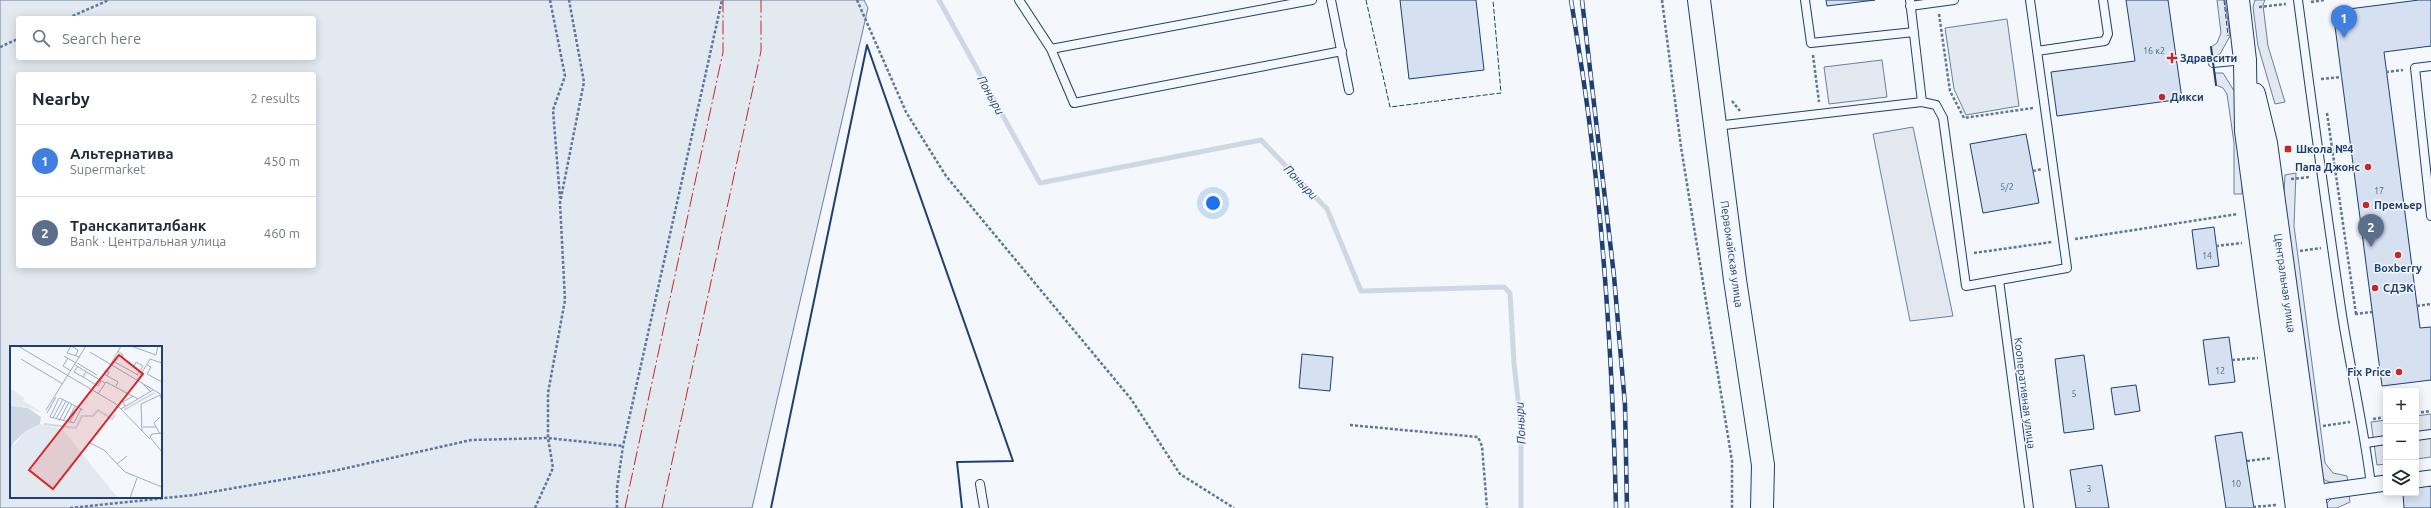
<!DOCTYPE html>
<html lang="en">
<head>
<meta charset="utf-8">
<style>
  :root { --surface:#fff; --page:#f2f2f3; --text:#1f2937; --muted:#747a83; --line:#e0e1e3; --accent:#c62828 }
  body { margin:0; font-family:Ubuntu,sans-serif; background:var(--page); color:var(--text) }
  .controls { position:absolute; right:12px; bottom:12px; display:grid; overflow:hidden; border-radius:4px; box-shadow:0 2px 10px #0003 }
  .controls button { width:36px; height:36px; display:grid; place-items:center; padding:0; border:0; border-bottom:1px solid var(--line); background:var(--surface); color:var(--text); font:20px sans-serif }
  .you { position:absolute; left:1213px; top:203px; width:14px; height:14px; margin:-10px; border:3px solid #fff; border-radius:50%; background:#1a73e8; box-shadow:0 0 0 6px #1a73e833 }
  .badge { display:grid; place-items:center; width:26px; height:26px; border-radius:50%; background:var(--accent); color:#fff; font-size:13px; font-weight:700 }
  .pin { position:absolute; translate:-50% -33px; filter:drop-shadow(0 1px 2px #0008) }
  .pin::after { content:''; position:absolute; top:21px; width:14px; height:12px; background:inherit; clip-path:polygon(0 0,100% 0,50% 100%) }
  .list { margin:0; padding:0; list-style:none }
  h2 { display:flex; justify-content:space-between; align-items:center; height:52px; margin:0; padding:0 16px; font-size:17px }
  h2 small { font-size:13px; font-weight:400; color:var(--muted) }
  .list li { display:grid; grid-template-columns:26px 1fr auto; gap:12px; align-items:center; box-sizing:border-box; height:72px; padding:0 16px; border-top:1px solid var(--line) }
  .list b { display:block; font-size:15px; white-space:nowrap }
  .list p { margin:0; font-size:13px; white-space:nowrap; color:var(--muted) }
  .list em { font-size:13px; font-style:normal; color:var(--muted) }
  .icon { flex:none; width:22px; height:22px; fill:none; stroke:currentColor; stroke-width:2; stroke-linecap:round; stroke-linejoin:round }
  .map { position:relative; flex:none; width:2431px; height:508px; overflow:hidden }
  .search { position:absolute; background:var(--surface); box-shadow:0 2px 10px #0003; left:16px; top:16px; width:300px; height:44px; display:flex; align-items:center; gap:10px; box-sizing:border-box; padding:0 14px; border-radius:4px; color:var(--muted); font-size:15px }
  .panel { position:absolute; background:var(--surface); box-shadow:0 2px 10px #0003; left:16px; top:72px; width:300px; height:196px; border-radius:4px }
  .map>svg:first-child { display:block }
  .green { fill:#e3e9f0; stroke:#687fa3; fill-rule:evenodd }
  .parking { fill:#e3e8f0; stroke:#687fa3 }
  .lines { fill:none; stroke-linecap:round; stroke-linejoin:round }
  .stream { stroke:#cfd7e4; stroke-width:5 }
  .building { fill:#d5e0f0; stroke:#1d3f73 }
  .lane-casing { stroke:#1d3f73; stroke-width:10 }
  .street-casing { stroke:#1d3f73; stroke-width:17 }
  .secondary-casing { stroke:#1d3f73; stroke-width:24 }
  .path { stroke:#5e769c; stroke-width:2.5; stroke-dasharray:3 2; stroke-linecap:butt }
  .lane { stroke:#f4f7fb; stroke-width:8 }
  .street { stroke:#f4f7fb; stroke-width:15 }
  .secondary { stroke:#f4f7fb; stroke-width:22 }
  .rail-casing { stroke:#1d3f73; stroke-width:4.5 }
  .rail { stroke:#f4f7fb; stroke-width:3; stroke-dasharray:9; stroke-linecap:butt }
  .fence { stroke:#1d3f73; stroke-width:1; stroke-dasharray:5 2; stroke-linecap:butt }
  .wall { stroke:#1d3f73; stroke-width:2 }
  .power { stroke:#c62828; stroke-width:1; stroke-dasharray:14 3 2 3; stroke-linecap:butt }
  .poi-dot { fill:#c62828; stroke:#f4f7fb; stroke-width:1.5 }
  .labels { text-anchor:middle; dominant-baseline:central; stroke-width:3; stroke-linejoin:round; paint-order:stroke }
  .number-label { font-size:9px; fill:#4b6792 }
  .poi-label { font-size:11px; font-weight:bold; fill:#1d3f73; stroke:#f4f7fb; text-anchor:start }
  .street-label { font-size:11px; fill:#1d3f73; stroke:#f4f7fb }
  .water-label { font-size:12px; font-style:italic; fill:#1d3f73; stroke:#f4f7fb }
  .inset-river { fill:none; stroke:#cfd7e4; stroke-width:2 }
  .inset-road { fill:none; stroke:#9eadc5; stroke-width:1 }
  .view { fill:#d62828; fill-opacity:0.15; stroke:#d62828; stroke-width:2 }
  .inset-edge { fill:none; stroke:#1d3f73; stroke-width:2 }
</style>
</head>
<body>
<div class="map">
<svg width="2431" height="508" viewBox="0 0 2431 508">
  <rect width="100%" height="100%" fill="#f4f7fb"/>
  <path class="green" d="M0,0H864L868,8L752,508H0ZM18,18H314V58H18ZM18,74H314V266H18ZM11,347H161V497H11Z
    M2007,19L2019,106L1966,115L1954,89L1945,28Z
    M1882,60L1887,97L1829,104L1824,67Z"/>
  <path class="parking" d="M2217,0H2225L2230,36L2220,54L2212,57L2211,47L2217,43L2221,33Z
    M2255,0H2265L2263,5L2268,46L2285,102L2275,104L2258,46L2253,7Z
    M2215,73H2223L2236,94L2243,144L2242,194H2234V143L2227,94L2223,88L2216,85Z
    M1913,127L1953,316L1910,321L1873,134Z
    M2296,173L2294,226L2325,463L2333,473L2347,476L2348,483L2329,482L2321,478L2282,224L2285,175Z
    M2431,414V457L2416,459V416Z
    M2386,420V464L2377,465L2371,422Z
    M2349,494L2350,502L2337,508H2322L2332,498Z"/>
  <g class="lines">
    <path class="stream" d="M939,0L1040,183L1261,140L1327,209L1361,291L1504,287L1510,293L1514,363L1521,428V508"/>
  </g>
  <path class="building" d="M1400,0H1476L1484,70L1409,79Z
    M1826,0H1875L1827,6Z
    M2126,0H2168L2182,99L2057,116L2051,72L2135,61Z
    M2419,0H2431V46L2384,52L2420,328L2431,327V380L2382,386L2333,11Z
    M2026,134L2039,203L1983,213L1970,144Z
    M2214,227L2219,266L2197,269L2192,230Z
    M2229,337L2235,382L2209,385L2203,340Z
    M1302,354L1333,357L1330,391L1299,388Z
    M2084,355L2094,429L2064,433L2055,359Z
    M2136,385L2140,411L2115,415L2111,388Z
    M2242,432L2254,508H2226L2215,436Z
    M2102,465L2109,508H2076L2070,470Z
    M2431,486V508H2404L2403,493H2416V487Z"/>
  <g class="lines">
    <g class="lane-casing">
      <path id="lane" d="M1019,0L1051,49L1074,103L1342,51
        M1331,0L1349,90
        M1805,0L1811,43L1914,32
        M1910,0L1922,102
        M2298,0C2312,105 2326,210 2342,315C2351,372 2364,428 2371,485
        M1910,6L1954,0
        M1051,49L1312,0
        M2037,51L2105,41L2108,34L2103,0
        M2213,63L2244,60
        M2431,66L2415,68L2431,216
        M1716,126L1922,102L1936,105L1943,118L1966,286L2067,268L2030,0
        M1999,280L2029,508
        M2416,436L2431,434
        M2366,443L2386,440
        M980,484L984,508"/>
    </g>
    <g class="street-casing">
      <path id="street" d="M2416,480L2431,478
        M2314,493L2386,483"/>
    </g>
    <g class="secondary-casing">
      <path id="secondary" d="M1699,0L1735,280L1763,465L1762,508
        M2238,0L2245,60L2246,131L2297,508
        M2254,94L2266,143L2316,508"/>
    </g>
    <path class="path" d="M550,0L565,76L553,110L560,198
      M857,0L906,112L946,176L1131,399L1180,474L1234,508
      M1662,0L1681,147L1732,461V508
      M2311,2L2324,0
      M2259,7L2286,4
      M1939,14L1950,91L1964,118L2033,108
      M68,18L109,0
      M0,47L18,39
      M1813,55L1819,102
      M2386,72L2403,70
      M2321,79L2342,77
      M1732,101L1740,111
      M2327,113L2356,314
      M2033,171L2042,169
      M2291,179L2310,177
      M2075,239L2238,214
      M2216,246L2242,243
      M2300,251L2321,248
      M1974,253L2052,242
      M2417,306L2431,304
      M2355,314L2372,312
      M2232,360L2258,358
      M2416,413L2431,411
      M2373,419L2386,417
      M1350,425L1478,437L1482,446L1487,508
      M2323,426L2350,422
      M2247,461L2272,458
      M2253,507L2277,505
      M70,508L194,495L338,470L471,440L548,438L623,446
      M535,508L553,468L548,438V393L565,300L560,203L584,82L569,0
      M617,508V488L623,446L722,0"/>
    <use href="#lane" class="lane"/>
    <use href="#street" class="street"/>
    <use href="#secondary" class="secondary"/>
    <g class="rail-casing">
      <path id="rail" d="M1571,0C1578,43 1585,86 1590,128C1606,254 1613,381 1616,508
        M1582,0L1614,276L1625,405L1627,508"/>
    </g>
    <use href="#rail" class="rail"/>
    <path class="fence" d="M1366,0L1390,107L1501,93L1493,0
      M2224,0L2228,36"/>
    <path class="wall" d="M2211,47L2216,85
      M771,508L867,45L1013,461L957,462L962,508"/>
    <path class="power" d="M625,508L723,52V0
      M662,508L761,51V0"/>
  </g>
  <g class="poi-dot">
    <path d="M2170 52h4v4h4v4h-4v4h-4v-4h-4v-4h4z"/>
    <circle cx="2162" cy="97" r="4"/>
    <rect x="2284" y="145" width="8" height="8" rx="2"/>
    <circle cx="2368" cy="167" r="4"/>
    <circle cx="2366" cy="205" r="4"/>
    <circle cx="2398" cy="255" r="4"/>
    <circle cx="2375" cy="288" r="4"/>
    <circle cx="2399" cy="372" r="4"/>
  </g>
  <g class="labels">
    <g class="number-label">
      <text x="2154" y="51">16 к2</text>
      <text x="2007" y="187">5/2</text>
      <text x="2379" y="191">17</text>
      <text x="2207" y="256">14</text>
      <text x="2220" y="371">12</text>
      <text x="2074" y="394">5</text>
      <text x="2236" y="484">10</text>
      <text x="2089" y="489">3</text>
    </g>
    <g class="poi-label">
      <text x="2180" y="58">Здравсити</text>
      <text x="2170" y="97">Дикси</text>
      <text x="2296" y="149">Школа №4</text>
      <text x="2360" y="167" text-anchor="end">Папа Джонс</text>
      <text x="2374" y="205">Премьер</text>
      <text x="2398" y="268" text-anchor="middle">Boxberry</text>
      <text x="2383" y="288">СДЭК</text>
      <text x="2391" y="372" text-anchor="end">Fix Price</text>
    </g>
    <g class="street-label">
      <text transform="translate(1732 254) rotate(82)">Первомайская улица</text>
      <text transform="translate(2285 283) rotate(82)">Центральная улица</text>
      <text transform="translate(2025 393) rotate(83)">Кооперативная улица</text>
    </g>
    <g class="water-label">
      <text transform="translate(991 95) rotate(61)">Поныри</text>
      <text transform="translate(1301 182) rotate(46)">Поныри</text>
      <text transform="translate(1520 423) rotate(-93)">Поныри</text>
    </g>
  </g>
  <g transform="translate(10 346)">
    <rect width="152" height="152" fill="#f4f7fb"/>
    <path d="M0,42L14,52L13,55L33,67L13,60L11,63L0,60ZM30,78L52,83L108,152H0L1,103L16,85Z" fill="#e3e9f0"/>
    <path d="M0,60L18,62L31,71L30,78L16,85L4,96L0,105Z" fill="#cfd7e4"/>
    <path class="inset-river" d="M114,64L144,47M34,78L66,82L72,70H83L88,64L102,73L105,69"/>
    <path class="inset-road" d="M8,0L106,58L140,93M121,0L146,9L148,0M108,5L113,9L112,12L124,20L126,16L133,20L127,29M80,6L152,49M66,9L68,4L61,0L57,7L70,11M54,10L66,17M58,12L53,20L61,25M11,13L53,38M103,15L128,29M67,17L87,29M101,18L111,0M65,19L95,37M137,19L141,21L137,28L152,36M68,20L64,26L73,31M76,26L73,31L88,40L91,35M94,28L96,24L99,26L97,30M128,33L140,13L152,17M90,34L94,28L108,36L106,40M131,36L141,46M88,48L96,36L128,53M49,52L40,71L64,77L71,63M50,52L73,64M115,60L113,56L123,50M111,63L143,44M36,64L76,0M37,67L46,51M43,72L53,53M46,73L56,55M49,75L59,56M53,75L62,58M57,76L65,60M60,76L68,61M133,81H146M132,85L131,58L150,49L152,55M152,87L142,88L140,91L152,106M150,88L144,77L150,71M78,96L94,104L115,126L152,141M107,118L117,110M120,152L127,132"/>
    <path class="view" d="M109,9L133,28L43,143L19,124Z"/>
    <rect width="152" height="152" class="inset-edge"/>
  </g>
</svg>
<div class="controls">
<button>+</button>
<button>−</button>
<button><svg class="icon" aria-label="layers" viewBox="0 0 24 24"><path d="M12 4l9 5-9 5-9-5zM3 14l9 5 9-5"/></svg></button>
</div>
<div class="you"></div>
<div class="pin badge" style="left:2344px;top:38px;background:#3f7fe0">1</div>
<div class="pin badge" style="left:2371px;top:247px;background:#5c6f8a">2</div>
<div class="search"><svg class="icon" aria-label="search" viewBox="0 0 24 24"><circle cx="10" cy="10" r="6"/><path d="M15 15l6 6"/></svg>Search here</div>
<section class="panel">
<h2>Nearby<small>2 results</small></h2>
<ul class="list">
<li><span class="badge" style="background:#3f7fe0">1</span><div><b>Альтернатива</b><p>Supermarket</p></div><em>450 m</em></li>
<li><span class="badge" style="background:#5c6f8a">2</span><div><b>Транскапиталбанк</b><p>Bank · Центральная улица</p></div><em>460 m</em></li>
</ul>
</section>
</div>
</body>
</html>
